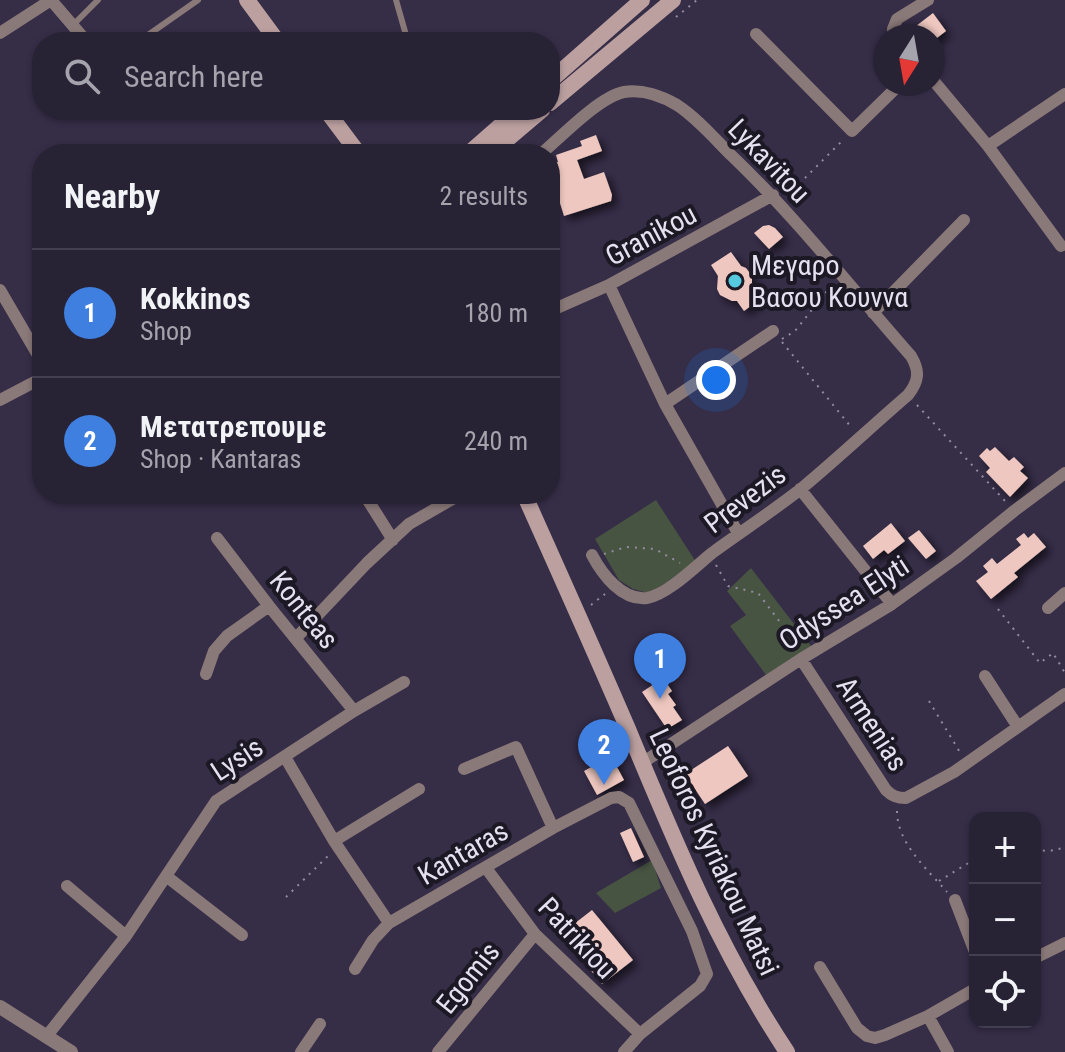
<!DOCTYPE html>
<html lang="en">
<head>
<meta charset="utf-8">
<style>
  :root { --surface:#282235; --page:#302a3d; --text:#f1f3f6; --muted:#a5a4ad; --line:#443f50; --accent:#0b8043 }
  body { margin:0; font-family:"Roboto Condensed",sans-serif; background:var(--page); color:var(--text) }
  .controls { position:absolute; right:24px; bottom:24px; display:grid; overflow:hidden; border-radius:16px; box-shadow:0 2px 6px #0004 }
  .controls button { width:72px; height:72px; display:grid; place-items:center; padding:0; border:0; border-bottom:2px solid var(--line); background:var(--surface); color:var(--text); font:40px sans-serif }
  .compass { position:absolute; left:873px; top:24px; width:72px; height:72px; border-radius:50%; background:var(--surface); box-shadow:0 2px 6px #0004; rotate:191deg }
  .you { position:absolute; left:716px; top:380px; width:28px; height:28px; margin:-20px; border:6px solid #fff; border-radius:50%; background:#1a73e8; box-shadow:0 0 0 12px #1a73e833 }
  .badge { display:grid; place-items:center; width:52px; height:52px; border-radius:50%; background:var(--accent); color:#fff; font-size:26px; font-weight:700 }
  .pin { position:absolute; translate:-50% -66px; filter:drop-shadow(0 2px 4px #0008) }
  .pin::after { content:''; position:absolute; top:42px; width:28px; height:24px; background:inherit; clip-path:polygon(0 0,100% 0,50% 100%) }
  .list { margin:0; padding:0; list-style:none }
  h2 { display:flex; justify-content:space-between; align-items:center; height:104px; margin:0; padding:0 32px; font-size:34px }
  h2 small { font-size:26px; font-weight:400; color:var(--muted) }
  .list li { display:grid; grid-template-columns:52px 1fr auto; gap:24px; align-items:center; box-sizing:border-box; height:128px; padding:0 32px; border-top:2px solid var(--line) }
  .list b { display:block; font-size:30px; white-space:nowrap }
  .list p { margin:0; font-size:26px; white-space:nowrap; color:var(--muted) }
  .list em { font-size:26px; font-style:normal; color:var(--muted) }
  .icon { flex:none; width:44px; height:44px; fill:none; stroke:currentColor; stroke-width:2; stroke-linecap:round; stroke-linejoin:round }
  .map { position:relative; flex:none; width:1065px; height:1052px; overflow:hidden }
  .search { position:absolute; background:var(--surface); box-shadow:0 2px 6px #0004; left:32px; top:32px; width:528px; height:88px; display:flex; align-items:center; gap:20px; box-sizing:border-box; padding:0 28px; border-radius:32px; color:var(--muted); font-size:30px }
  .panel { position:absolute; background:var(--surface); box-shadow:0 2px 6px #0004; left:32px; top:144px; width:528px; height:360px; border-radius:32px }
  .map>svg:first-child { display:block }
  .green { fill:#485442 }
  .building { fill:#eec8c0; filter:url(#shadow) }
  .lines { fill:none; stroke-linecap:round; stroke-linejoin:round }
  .path { stroke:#938ca1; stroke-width:2; stroke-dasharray:2 6; stroke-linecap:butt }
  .service { stroke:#8a7979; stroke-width:6 }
  .minor { stroke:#8a7979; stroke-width:12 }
  .tertiary { stroke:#8a7979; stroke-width:14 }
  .secondary { stroke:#bca0a0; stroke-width:16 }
  .poi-dot { fill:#55cadf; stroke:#1c1824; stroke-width:3 }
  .labels { text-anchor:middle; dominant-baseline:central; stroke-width:8; stroke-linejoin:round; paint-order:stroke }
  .street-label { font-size:28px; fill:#e6e1f1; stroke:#1c1824 }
  .poi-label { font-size:28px; fill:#e6e1f1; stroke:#1c1824; text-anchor:start }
</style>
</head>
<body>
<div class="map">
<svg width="1065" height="1052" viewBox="0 0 1065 1052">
  <defs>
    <filter id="shadow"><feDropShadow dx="5" dy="5" stdDeviation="4" flood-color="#0009"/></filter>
  </defs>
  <rect width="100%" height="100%" fill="#362d47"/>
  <path class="green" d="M656,500L698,565L648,593L633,589L619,580L595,539Z
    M751,568L811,646L766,675L730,626L746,615L727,591Z
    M652,860L661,888L615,913L596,893Z"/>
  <path class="building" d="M933,13L946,31L933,41V36H903Z
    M596,135L602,151L577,160L584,179L604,172L612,195L611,201L564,216L550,171L556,170L554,163L558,162L556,155L582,146L580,141Z
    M769,225L775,228L783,237L769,249L754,233L763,226Z
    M731,252L741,266L746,268L752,276V283L763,297L744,311L737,301H732L720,295L717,289L718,276L711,265Z
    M995,447L1009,461L1014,457L1024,467L1020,471L1028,478L1010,497L986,472L990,468L979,456L987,448L990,451Z
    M891,523L905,541L888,554L884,550L873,559L863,546Z
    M919,530L936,551L926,559L908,538Z
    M1024,533L1028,538L1034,533L1046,547L1014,573L1018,577L991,599L976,581L988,572L983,566L992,558L997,564L1021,545L1016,539Z
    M663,678L672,691L668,694L676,705L673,707L682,720L667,729L642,692Z
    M728,746L748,776L705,804L685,774Z
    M611,756L624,780L597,795L584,771Z
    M631,828L644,857L633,862L620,833Z
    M592,910L633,960L602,984L561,934Z"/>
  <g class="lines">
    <path class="path" d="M676,17L697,0
      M788,195L843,140
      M782,339L795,331L832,285
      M782,342L851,427
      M917,405L1005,501
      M604,554L626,547L655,549L680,563
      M716,565L728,586L758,593L798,646
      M591,605L605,594
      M998,609L1040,663L1053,653L1065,673
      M929,701L961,754
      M897,811C897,843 927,869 947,892
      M1035,849C1046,852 1054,851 1065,847
      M939,881L975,859
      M286,897L328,856"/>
    <path class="service" d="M396,0L408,42
      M73,25L98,0
      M138,42L198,0"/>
    <path class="minor" d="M51,0L87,42
      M0,33L51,0
      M756,34L852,131L900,84
      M894,36L893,29L897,19L928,0
      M933,80L988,146L1065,94
      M988,146L1061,246
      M541,154C561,137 599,97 624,92C642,89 662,96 677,105C697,118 714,138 731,155C796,217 851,288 911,356C920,371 919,381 908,395C872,426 838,458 802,488C773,511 742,531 712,553C696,566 667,595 647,598C622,601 602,574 592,555
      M609,285L665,404L738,533
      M0,290L42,362
      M550,311L609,285L773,195
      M873,313L964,220
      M0,400L42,378
      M665,404L773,331
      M800,489L892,604
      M364,494L393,540
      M217,538L269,606L354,711
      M1048,608L1065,593
      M296,638L367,563L409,524L461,494
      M801,659L886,790C892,796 897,798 906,798L954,772L1065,694
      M206,674L214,651L227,636L269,606
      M985,676L1018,727
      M285,757L334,841L389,923
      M642,763L801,659L892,604L956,558L1014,511L1065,473
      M464,769L516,747L553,828
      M334,841L419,789
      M486,868L535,934L640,1034
      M166,876L242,935
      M67,886L126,936
      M955,900L975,952
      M1035,958L1065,943
      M820,967L857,1028L867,1036L875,1038L885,1035L928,1016L975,989
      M355,969L373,940L389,923L553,828L611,798L619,797L629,803L692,931L707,974L700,986L640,1034L624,1052
      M928,1016L948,1052
      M46,1037L126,936L216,801L354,711L404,682
      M301,1052L320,1024
      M438,1052L535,934"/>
    <path class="tertiary" d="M0,1007L71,1052"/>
    <path class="secondary" d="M247,0L278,42
      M550,81L642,0
      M550,103L673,0
      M326,110L359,154
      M468,154L518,110
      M490,154L542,110
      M524,494C559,572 594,650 628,729C675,842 719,949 787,1052"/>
  </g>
  <circle class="poi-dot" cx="735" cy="281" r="8"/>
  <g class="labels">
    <g class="street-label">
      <text transform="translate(769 161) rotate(46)">Lykavitou</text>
      <text transform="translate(651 235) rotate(-28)">Granikou</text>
      <text transform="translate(745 499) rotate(-37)">Prevezis</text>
      <text transform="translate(844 603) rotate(-33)">Odyssea Elyti</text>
      <text transform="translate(304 610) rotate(51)">Konteas</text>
      <text transform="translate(872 724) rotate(57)">Armenias</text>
      <text transform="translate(237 759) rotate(-33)">Lysis</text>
      <text transform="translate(714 852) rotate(65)">Leoforos Kyriakou Matsi</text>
      <text transform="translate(463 853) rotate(-30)">Kantaras</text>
      <text transform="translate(577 938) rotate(47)">Patrikiou</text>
      <text transform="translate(468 978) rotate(-51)">Egomis</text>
    </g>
    <g class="poi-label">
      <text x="751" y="265">Μεγαρο<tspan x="751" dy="32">Βασου Κουννα</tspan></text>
    </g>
  </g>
</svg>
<div class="controls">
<button>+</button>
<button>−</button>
<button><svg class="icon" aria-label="locate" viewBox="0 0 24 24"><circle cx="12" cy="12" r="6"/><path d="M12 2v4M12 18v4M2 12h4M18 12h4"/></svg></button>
</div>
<svg class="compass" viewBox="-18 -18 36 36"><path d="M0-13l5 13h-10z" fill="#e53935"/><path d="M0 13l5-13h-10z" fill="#a5a4ad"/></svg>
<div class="you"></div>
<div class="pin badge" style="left:660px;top:699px;background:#3f7fe0">1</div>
<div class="pin badge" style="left:604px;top:785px;background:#3f7fe0">2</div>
<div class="search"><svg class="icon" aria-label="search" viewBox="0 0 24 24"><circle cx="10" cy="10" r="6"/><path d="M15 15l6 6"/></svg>Search here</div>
<section class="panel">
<h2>Nearby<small>2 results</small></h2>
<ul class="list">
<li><span class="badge" style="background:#3f7fe0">1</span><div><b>Kokkinos</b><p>Shop</p></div><em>180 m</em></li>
<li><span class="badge" style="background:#3f7fe0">2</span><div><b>Μετατρεπουμε</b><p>Shop · Kantaras</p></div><em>240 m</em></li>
</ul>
</section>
</div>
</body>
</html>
